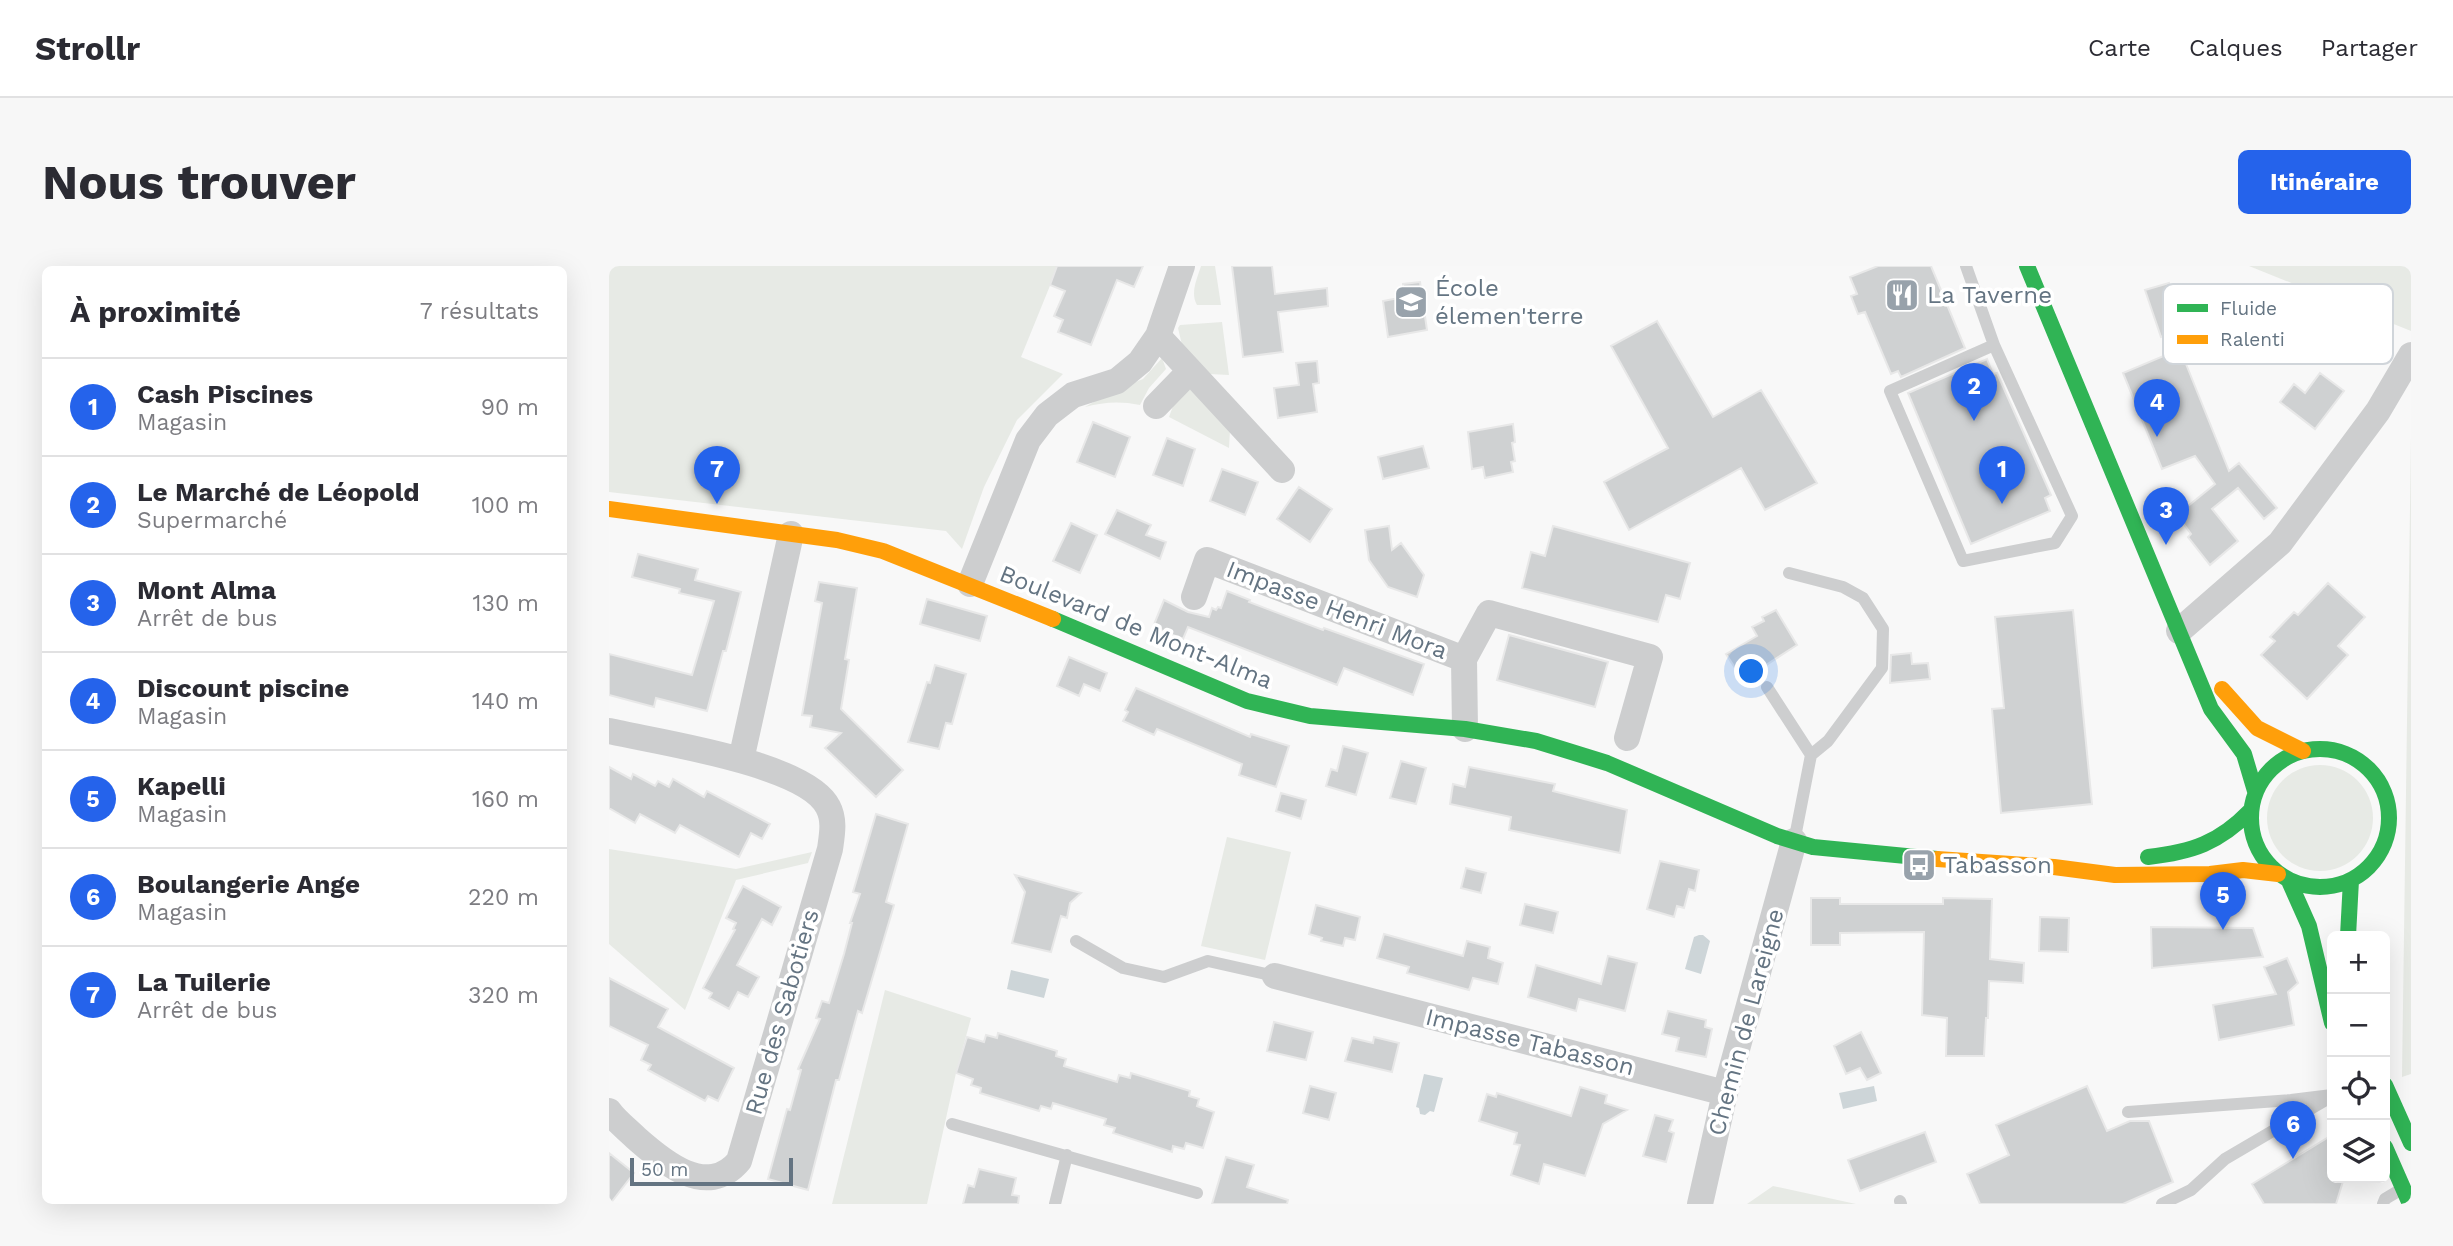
<!DOCTYPE html>
<html lang="fr">
<head>
<meta charset="utf-8">
<style>
  :root { --surface:#fff; --page:#f7f7f7; --text:#2b2b33; --muted:#7c7c81; --line:#e1e1e2; --accent:#2563eb }
  body { margin:0; font-family:"Work Sans",sans-serif; background:var(--page); color:var(--text) }
  .controls { position:absolute; right:21px; bottom:21px; display:grid; overflow:hidden; border-radius:10px; box-shadow:0 7px 28px #0002 }
  .controls button { width:63px; height:63px; display:grid; place-items:center; padding:0; border:0; border-bottom:2px solid var(--line); background:var(--surface); color:var(--text); font:35px sans-serif }
  .scale { position:absolute; left:21px; bottom:18px; width:163px; box-sizing:border-box; padding-left:7px; border:4px solid #647482; border-top:0; font-size:19px; line-height:24px; white-space:nowrap; color:#647482; -webkit-text-stroke:5px #fff; paint-order:stroke }
  .you { position:absolute; left:1143px; top:406px; width:24px; height:24px; margin:-18px; border:5px solid #fff; border-radius:50%; background:#1a73e8; box-shadow:0 0 0 10px #1a73e833 }
  .badge { display:grid; place-items:center; width:46px; height:46px; border-radius:50%; background:var(--accent); color:#fff; font-size:23px; font-weight:700 }
  .pin { position:absolute; translate:-50% -58px; filter:drop-shadow(0 2px 4px #0008) }
  .pin::after { content:''; position:absolute; top:37px; width:24px; height:21px; background:inherit; clip-path:polygon(0 0,100% 0,50% 100%) }
  .list { margin:0; padding:0; list-style:none }
  h2 { display:flex; justify-content:space-between; align-items:center; height:91px; margin:0; padding:0 28px; font-size:30px }
  h2 small { font-size:23px; font-weight:400; color:var(--muted) }
  .list li { display:grid; grid-template-columns:46px 1fr auto; gap:21px; align-items:center; box-sizing:border-box; height:98px; padding:0 28px; border-top:2px solid var(--line) }
  .list b { display:block; font-size:26px; white-space:nowrap }
  .list p { margin:0; font-size:23px; white-space:nowrap; color:var(--muted) }
  .list em { font-size:23px; font-style:normal; color:var(--muted) }
  .icon { flex:none; width:38px; height:38px; fill:none; stroke:currentColor; stroke-width:2; stroke-linecap:round; stroke-linejoin:round }
  .map { position:relative; flex:none; width:1802px; height:938px; overflow:hidden; border-radius:10px }
  header { display:flex; align-items:center; gap:42px; box-sizing:border-box; height:98px; padding:0 35px; background:var(--surface); border-bottom:2px solid var(--line) }
  header strong { font-size:33px }
  nav { display:flex; gap:38px; margin-inline-start:auto; font-size:24px }
  .intro { display:flex; align-items:center; justify-content:space-between; box-sizing:border-box; height:168px; padding:0 42px }
  h1 { margin:0; font-size:49px }
  .button { padding:18px 32px; border-radius:10px; background:var(--accent); color:#fff; font-size:24px; font-weight:700 }
  main { display:flex; gap:42px; padding:0 42px }
  aside { flex:1; background:var(--surface); border-radius:10px; box-shadow:0 7px 28px #0002 }
  .map>svg:first-child { display:block }
  .green { fill:#e7eae5 }
  .water { fill:#cdd5d8 }
  .building { fill:#cfd1d2; stroke:#e8e8e8; stroke-width:2 }
  .lines { fill:none; stroke-linecap:round; stroke-linejoin:round }
  .lane { stroke:#cdcecf; stroke-width:12 }
  .street { stroke:#cdcecf; stroke-width:26 }
  .fast { stroke:#30b455; stroke-width:16 }
  .slow { stroke:#ff9f0a; stroke-width:16 }
  .labels { text-anchor:middle; dominant-baseline:central; stroke-width:7; stroke-linejoin:round; paint-order:stroke }
  .poi-label { font-size:24px; fill:#647482; stroke:#fff; text-anchor:start }
  .street-label { font-size:24px; fill:#647482; stroke:#fff }
  .key { fill:#fff; stroke:#d0d5da; stroke-width:2 }
  .key-label { font-size:19px; fill:#647482 }
</style>
</head>
<body>
<header>
<strong>Strollr</strong>
<nav><a>Carte</a><a>Calques</a><a>Partager</a></nav>
</header>
<div class="intro"><h1>Nous trouver</h1><a class="button">Itinéraire</a></div>
<main>
<aside>
<h2>À proximité<small>7 résultats</small></h2>
<ul class="list">
<li><span class="badge">1</span><div><b>Cash Piscines</b><p>Magasin</p></div><em>90 m</em></li>
<li><span class="badge">2</span><div><b>Le Marché de Léopold</b><p>Supermarché</p></div><em>100 m</em></li>
<li><span class="badge">3</span><div><b>Mont Alma</b><p>Arrêt de bus</p></div><em>130 m</em></li>
<li><span class="badge">4</span><div><b>Discount piscine</b><p>Magasin</p></div><em>140 m</em></li>
<li><span class="badge">5</span><div><b>Kapelli</b><p>Magasin</p></div><em>160 m</em></li>
<li><span class="badge">6</span><div><b>Boulangerie Ange</b><p>Magasin</p></div><em>220 m</em></li>
<li><span class="badge">7</span><div><b>La Tuilerie</b><p>Arrêt de bus</p></div><em>320 m</em></li>
</ul>
</aside>
<div class="map">
<svg width="1802" height="938" viewBox="0 0 1802 938">
  <rect width="100%" height="100%" fill="#f8f8f8"/>
  <path class="green" d="M0,0H449L412,91L454,108L408,154L375,221L353,283L337,265L0,226Z
    M592,0H606L612,39H588C581,27 588,13 592,0Z
    M1640,0H1802V65Z
    M613,56L620,109L600,108L573,79L569,62L571,59Z
    M553,92L557,103L540,122L531,139C511,135 495,136 476,141L504,125L534,113Z
    M578,123L590,126L621,164L620,182L560,151L568,129Z
    M1802,170V808L1793,811Z
    M1658 552a53 53 0 1 1 106 0a53 53 0 1 1-106 0Z
    M618,571L682,586L656,694L592,680Z
    M0,583L127,603L203,586L199,597L127,614L76,744L0,678Z
    M276,724L362,752L347,807L318,938H223Z
    M1164,920L1247,938H1138Z"/>
  <path class="water" d="M1090,669H1094L1101,675L1092,708L1076,703L1085,671Z
    M402,704L440,713L435,732L398,723Z
    M815,808L834,812L825,846L821,845L816,849L811,848L810,842L807,841Z
    M1265,820L1268,835L1234,843L1230,827Z"/>
  <path class="building" d="M448,0H534L525,21L508,14L482,79L449,66L454,54L445,50L456,25L441,19Z
    M623,0H663L666,28L718,22L719,40L669,46L674,86L634,91Z
    M1269,0H1322L1356,82L1292,111L1289,105L1282,108L1256,46L1249,48L1242,30L1248,28L1241,11Z
    M811,16L818,64L779,71L774,35L795,31L794,18Z
    M1560,17L1575,64L1552,71L1536,24Z
    M1048,55L1104,151L1152,124L1208,217L1156,244L1132,202L1020,264L995,216L1059,182L1002,80Z
    M1571,83L1620,205L1630,197L1668,242L1655,253L1629,222L1603,243L1629,275L1601,299L1579,271L1582,268L1568,249L1606,218L1586,190L1553,203L1514,107Z
    M1378,93L1384,108L1388,107L1442,229L1436,232L1441,245L1362,278L1299,127Z
    M708,95L710,117L704,118L708,146L669,152L665,122L690,119L687,97Z
    M1711,107L1735,125L1706,163L1671,136L1685,118L1696,127Z
    M484,156L521,171L506,211L468,196Z
    M904,158L906,176L903,177L906,195L902,196L904,206L876,212L874,201L863,203L859,166Z
    M558,172L586,183L574,220L544,209Z
    M814,180L820,202L774,213L769,191Z
    M613,203L649,216L636,249L601,235Z
    M690,221L723,243L701,276L668,253Z
    M508,244L542,259L537,269L557,276L551,293L496,268Z
    M462,257L488,269L471,307L444,295Z
    M780,260L783,284L792,277L815,309L808,331L779,321L760,294L756,264Z
    M944,260L1081,297L1071,333L1057,329L1049,356L913,322L922,286L936,290Z
    M29,288L89,303L86,314L132,326L117,385H114L98,445L47,432L45,441L0,429V388L83,409L105,335L70,327L71,323L23,311Z
    M210,316L248,322L236,393L240,394L232,443L294,504L267,531L216,482L232,467L201,461L203,450L193,449L213,337L206,335Z
    M1719,317L1756,351L1729,380L1739,389L1698,433L1652,389L1666,375L1661,371L1685,346L1689,349Z
    M618,325L641,334L640,336L714,364L715,362L815,398L804,429L735,402L728,419L579,361L574,373L544,361L555,334L579,346L600,351L603,342L607,344L609,341L612,342Z
    M318,333L378,350L371,375L311,358Z
    M1167,344L1188,379L1134,414L1117,388L1148,370L1143,361L1155,355L1153,351Z
    M1464,344L1483,538L1392,547L1383,443L1395,442L1386,351Z
    M900,369L999,396L986,441L888,414Z
    M1302,387L1303,398L1319,397L1321,413L1281,417L1282,389Z
    M460,391L498,407L491,425L475,418L470,430L448,420Z
    M326,399L357,408L343,458L337,457L330,483L299,476L318,416L321,417Z
    M527,422L641,471L642,468L680,480L667,521L630,509L633,498L548,463L545,469L514,455L519,446L516,444Z
    M734,480L759,487L747,529L717,520L722,503L728,505Z
    M792,495L817,502L807,538L781,532Z
    M0,501L22,513L24,508L46,520L49,515L60,521L64,513L95,531L98,525L161,558L153,573L142,567L130,591L71,559L66,567L31,548L26,557L0,542Z
    M860,501L946,518L944,525L1018,544L1011,587L900,564L902,551L841,538L844,518L856,521Z
    M672,527L697,534L692,553L667,545Z
    M267,548L299,558L277,636L285,639L253,747L249,745L230,814H227L199,924L159,913L178,843L181,844L192,804L189,803L211,753L207,752L213,735L220,737L235,688L243,657H241L251,628L244,626Z
    M1051,595L1090,604L1086,625L1080,623L1075,642L1068,640L1065,651L1038,643Z
    M857,602L877,607L872,627L852,622Z
    M406,609L472,627L461,637L458,652L452,650L442,686L403,677L416,626Z
    M134,620L172,641L163,659L153,653L128,699L150,711L139,731L129,726L120,743L100,732L103,727L94,722L126,664L124,663L127,657L117,652Z
    M1202,632H1231V638H1334V632L1383,633L1381,693L1415,697L1414,717L1380,715L1379,752H1377L1375,790H1337L1338,752L1313,749L1315,666L1231,667V679H1202Z
    M916,638L949,646L944,667L911,659Z
    M707,639L751,651L746,674L736,672L734,680L712,675L713,672L700,668Z
    M1431,651L1460,652L1459,686L1430,685Z
    M1542,661L1644,662L1654,691L1543,702Z
    M775,668L854,690L858,675L881,681L879,692L894,697L889,718L864,712L860,724L798,707L800,701L768,692Z
    M999,690L1028,697L1016,745L970,733L967,745L919,731L927,699L992,718Z
    M1678,692L1689,717L1679,726L1685,759L1610,774L1604,739L1667,728L1655,701Z
    M0,712L59,743L49,761L125,802L109,835L99,830L96,835L39,804L42,799L32,794L39,779L0,760Z
    M1059,745L1097,754L1096,761L1103,763L1097,791L1067,785L1070,772L1053,768Z
    M665,756L704,766L697,794L658,785Z
    M1252,766L1272,807L1258,814L1251,802L1237,808L1225,780Z
    M389,767L448,785L447,790L457,793L455,800L508,816L510,809L521,812L522,807L581,825L580,830L590,833L588,840L605,846L594,882L577,877L575,883L564,880L563,886L504,867L506,862L495,859L497,853L444,837L442,843L432,840L430,845L371,827L372,822L362,819L364,813L347,807L358,771L375,776L377,769L388,772Z
    M765,771L790,777L783,806L736,795L743,772L764,777Z
    M701,820L727,827L720,854L694,847Z
    M1478,820L1498,865L1521,855H1540L1564,916L1514,938H1371L1358,908L1400,889L1387,859Z
    M971,821L998,829L996,837L1018,844L994,858L976,910L935,898L930,918L902,909L911,879L905,878L908,867L870,855L878,828L887,831L888,827L962,850Z
    M1046,849L1064,854L1060,865L1065,867L1057,896L1034,890Z
    M1316,866L1327,896L1251,925L1239,894Z
    M1723,869V912H1735L1727,938H1655L1643,918Z
    M0,887L25,907L1,938H0Z
    M617,891L645,899L638,921L679,934L678,938H603Z
    M370,903L407,912L403,929L410,930L409,938H354L359,919L365,921Z"/>
  <g class="lines">
    <path class="lane" d="M1357,0L1385,79L1463,250L1446,277L1354,295L1281,125L1385,79
      M1180,307L1234,321L1254,332L1274,363L1273,402L1219,475L1202,489L1186,571
      M1158,421L1202,489
      M467,675L514,702L555,711L599,695L666,710
      M1519,846L1682,834L1723,829
      M343,858L588,927
      M1291,935L1292,938
      M446,938L458,889
      M1553,938L1582,924L1616,893L1720,832
      M1774,938L1776,933L1791,924"/>
    <path class="street" d="M549,70L673,204
      M547,140L581,105
      M361,318L419,174L438,149L464,129L508,115L531,96L549,70L573,0
      M585,331L598,294L855,393
      M1570,365L1671,277L1769,145L1802,89
      M856,463L855,393L880,347L1041,391L1018,472
      M0,465C47,476 197,497 219,541C226,554 223,569 221,583L130,895C98,933 54,896 27,872C18,863 7,855 0,845
      M132,494L182,268
      M666,710L1116,827
      M1091,938L1116,827L1185,575"/>
    <path class="fast" d="M1418,0L1602,443L1635,488L1646,525
      M444,353L638,435L701,450L856,463L927,475L998,497L1168,570L1204,581L1328,593
      M1642 552a69 69 0 1 1 138 0a69 69 0 1 1-138 0Z
      M1539,591C1583,586 1610,577 1641,545
      M1680,615L1700,660L1723,757
      M1739,670L1742,614
      M1776,819L1802,877
      M1776,881L1801,938"/>
    <path class="slow" d="M0,243L228,274L274,285L444,353
      M1613,423L1648,462L1694,485
      M1328,593L1445,601L1506,609L1601,608L1634,604L1669,608"/>
  </g>
  <defs>
    <g id="restaurant-square" transform="scale(1.75)"><rect x="-9" y="-9" width="18" height="18" rx="4" fill="#98a2ab" stroke="#fff"/><path d="M-5-6h1v4h1v-4h1v4h1v-4h1v5L-1.5 .5V6h-2V.5L-5-1ZM5-6V6H3V1.5H1.5Q1.5-4 5-6Z" fill="#fff"/></g>
    <g id="school-square" transform="scale(1.75)"><rect x="-9" y="-9" width="18" height="18" rx="4" fill="#98a2ab" stroke="#fff"/><path d="M0-5L7-2L0 1L-7-2ZM-4 1L0 2.5L4 1V4Q0 6-4 4Z" fill="#fff"/></g>
    <g id="bus-square" transform="scale(1.75)"><rect x="-9" y="-9" width="18" height="18" rx="4" fill="#98a2ab" stroke="#fff"/><path d="M-5-6H5V4H4V6H2V4H-2V6H-4V4H-5ZM-3.5-4V0h7V-4ZM-3.5 1.2v1.5H-2V1.2ZM2 1.2v1.5H3.5V1.2Z" fill="#fff"/></g>
  </defs>
  <g fill-rule="evenodd">
    <use href="#restaurant-square" x="1293" y="29"/>
    <use href="#school-square" x="802" y="36"/>
    <use href="#bus-square" x="1310" y="599"/>
  </g>
  <g class="labels">
    <g class="poi-label">
      <text x="826" y="22">École<tspan x="826" dy="28">élemen'terre</tspan></text>
      <text x="1318" y="29">La Taverne</text>
      <text x="1334" y="599">Tabasson</text>
    </g>
    <g class="street-label">
      <text transform="translate(728 344) rotate(21)">Impasse Henri Mora</text>
      <text transform="translate(527 361) rotate(22)">Boulevard de Mont-Alma</text>
      <text transform="translate(173 746) rotate(-74)">Rue des Sabotiers</text>
      <text transform="translate(1137 756) rotate(-75)">Chemin de Lareigne</text>
      <text transform="translate(921 776) rotate(14)">Impasse Tabasson</text>
    </g>
  </g>
  <rect x="1554" y="18" width="230" height="80" rx="10" class="key"/>
  <rect x="1568" y="38" width="31" height="8" fill="#30b455"/>
  <rect x="1568" y="69" width="31" height="9" fill="#ff9f0a"/>
  <g class="key-label">
    <text x="1611" y="49">Fluide</text>
    <text x="1611" y="80">Ralenti</text>
  </g>
</svg>
<div class="controls">
<button>+</button>
<button>−</button>
<button><svg class="icon" aria-label="locate" viewBox="0 0 24 24"><circle cx="12" cy="12" r="6"/><path d="M12 2v4M12 18v4M2 12h4M18 12h4"/></svg></button>
<button><svg class="icon" aria-label="layers" viewBox="0 0 24 24"><path d="M12 4l9 5-9 5-9-5zM3 14l9 5 9-5"/></svg></button>
</div>
<div class="scale">50 m</div>
<div class="you"></div>
<div class="pin badge" style="left:1393px;top:238px">1</div>
<div class="pin badge" style="left:1365px;top:155px">2</div>
<div class="pin badge" style="left:1557px;top:279px">3</div>
<div class="pin badge" style="left:1548px;top:171px">4</div>
<div class="pin badge" style="left:1614px;top:664px">5</div>
<div class="pin badge" style="left:1684px;top:893px">6</div>
<div class="pin badge" style="left:108px;top:238px">7</div>
</div>
</main>
</body>
</html>
